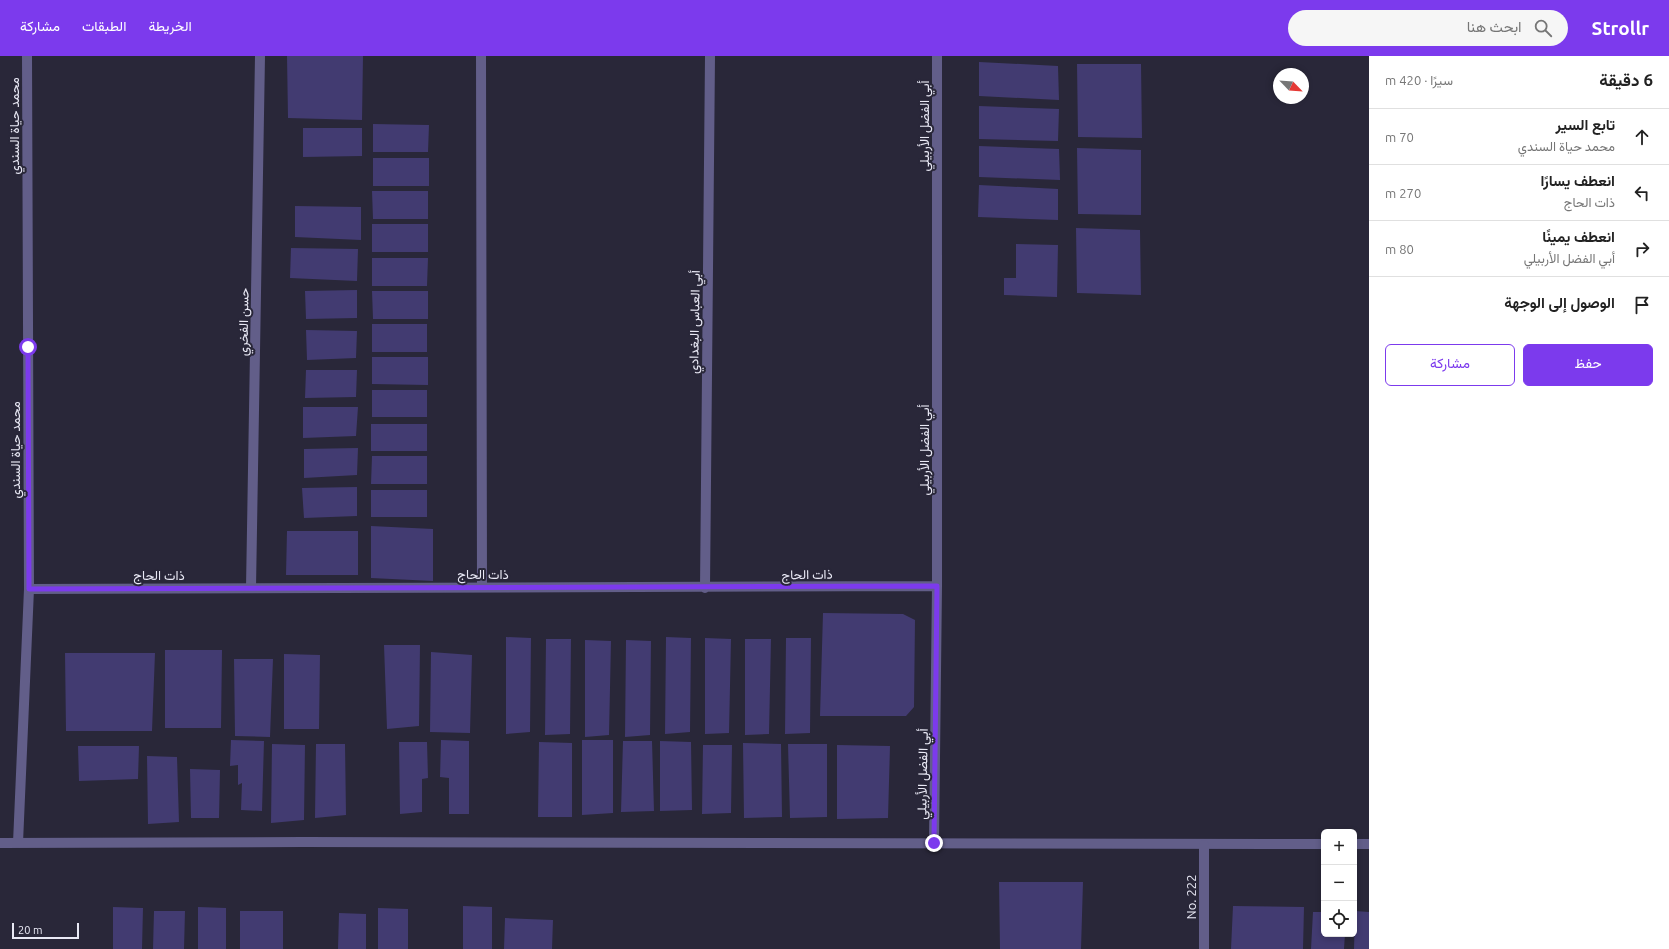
<!DOCTYPE html>
<html lang="ar">
<head>
<meta charset="utf-8">
<style>
  :root { --surface:#fff; --page:#f6f6f6; --text:#222; --muted:#767676; --line:#e0e0e0; --accent:#7c3aed }
  body { margin:0; font-family:Ubuntu,Vazirmatn,sans-serif; background:var(--page); color:var(--text); direction:rtl }
  .controls { position:absolute; right:12px; bottom:12px; display:grid; overflow:hidden; border-radius:6px; box-shadow:0 2px 6px #0003 }
  .controls button { width:36px; height:36px; display:grid; place-items:center; padding:0; border:0; border-bottom:1px solid var(--line); background:var(--surface); color:var(--text); font:20px sans-serif }
  .compass { position:absolute; left:1273px; top:12px; width:36px; height:36px; border-radius:50%; background:var(--surface); box-shadow:0 2px 6px #0003; rotate:115deg }
  .scale { position:absolute; left:12px; bottom:10px; width:67px; box-sizing:border-box; padding-left:4px; border:2px solid #e9e9f5; border-top:0; font-size:11px; line-height:14px; white-space:nowrap; color:#e9e9f5; -webkit-text-stroke:3px #292739; paint-order:stroke }
  .stop { position:absolute; width:12px; height:12px; margin:-9px; border:3px solid #7c3aed; border-radius:50%; background:#fff }
  .stop.end { background:#7c3aed; border-color:#fff; box-shadow:0 1px 4px #0008 }
  .list { margin:0; padding:0; list-style:none }
  h2 { display:flex; justify-content:space-between; align-items:center; height:52px; margin:0; padding:0 16px; font-size:17px }
  h2 small { font-size:13px; font-weight:400; color:var(--muted) }
  .list li { display:grid; grid-template-columns:26px 1fr auto; gap:12px; align-items:center; box-sizing:border-box; height:56px; padding:0 16px; border-top:1px solid var(--line) }
  .list b { display:block; font-size:15px; white-space:nowrap }
  .list p { margin:0; font-size:13px; white-space:nowrap; color:var(--muted) }
  .list em { font-size:13px; font-style:normal; color:var(--muted) }
  .actions { display:flex; gap:8px; padding:12px 16px }
  .actions a { flex:1; padding:9px 0; border:1px solid var(--accent); border-radius:6px; text-align:center; font-size:14px; color:var(--accent) }
  .actions .main { background:var(--accent); color:#fff }
  .icon { flex:none; width:22px; height:22px; fill:none; stroke:currentColor; stroke-width:2; stroke-linecap:round; stroke-linejoin:round }
  .map { position:relative; flex:none; width:1369px; height:893px; overflow:hidden; direction:ltr }
  header { display:flex; align-items:center; gap:24px; box-sizing:border-box; height:56px; padding:0 20px; background:var(--accent); color:#fff }
  header strong { font-size:19px }
  nav { display:flex; gap:22px; margin-inline-start:auto; font-size:14px }
  .search { width:280px; height:36px; background:var(--page); display:flex; align-items:center; gap:10px; box-sizing:border-box; padding:0 14px; border-radius:22px; color:var(--muted); font-size:15px }
  main { display:flex }
  aside { flex:1; background:var(--surface) }
  .map>svg:first-child { display:block }
  .building { fill:#423b71 }
  .lines { fill:none; stroke-linecap:round; stroke-linejoin:round }
  .service { stroke:#625e89; stroke-width:10 }
  .minor { stroke:#625e89; stroke-width:10 }
  .route { stroke:#7c3aed; stroke-width:5 }
  .labels { text-anchor:middle; dominant-baseline:central; stroke-width:4; stroke-linejoin:round; paint-order:stroke }
  .street-label { font-size:13px; fill:#e9e9f5; stroke:#292739 }
</style>
</head>
<body>
<header>
<strong>Strollr</strong>
<div class="search"><svg class="icon" aria-label="search" viewBox="0 0 24 24"><circle cx="10" cy="10" r="6"/><path d="M15 15l6 6"/></svg>ابحث هنا</div>
<nav><a>الخريطة</a><a>الطبقات</a><a>مشاركة</a></nav>
</header>
<main>
<aside>
<h2>6 دقيقة<small>سيرًا · 420 m</small></h2>
<ul class="list">
<li><svg class="icon" aria-label="ahead" viewBox="0 0 24 24"><path d="M12 20V5M6 11l6-6 6 6"/></svg><div><b>تابع السير</b><p>محمد حياة السندي</p></div><em>70 m</em></li>
<li><svg class="icon" aria-label="left" viewBox="0 0 24 24"><path d="M17 20v-9H6M10 6l-5 5 5 5"/></svg><div><b>انعطف يسارًا</b><p>ذات الحاج</p></div><em>270 m</em></li>
<li><svg class="icon" aria-label="right" viewBox="0 0 24 24"><path d="M7 20v-9h11M14 6l5 5-5 5"/></svg><div><b>انعطف يمينًا</b><p>أبي الفضل الأربيلي</p></div><em>80 m</em></li>
<li><svg class="icon" aria-label="arrive" viewBox="0 0 24 24"><path d="M6 21V4h12l-3 4 3 4H6"/></svg><div><b>الوصول إلى الوجهة</b></div></li>
</ul>
<div class="actions"><a class="main">حفظ</a><a>مشاركة</a></div>
</aside>
<div class="map">
<svg width="1369" height="893" viewBox="0 0 1369 893">
  <rect width="100%" height="100%" fill="#292739"/>
  <path class="building" d="M287,0H363L362,64L288,62Z
    M979,6L1058,10L1059,44L979,40Z
    M1077,8H1141L1142,82L1078,81Z
    M979,50L1059,53L1058,85L979,83Z
    M373,68L429,69L428,96H373Z
    M303,72H362V100L303,101Z
    M979,90L1059,93L1060,124L979,121Z
    M1077,92L1141,94V159L1078,158Z
    M373,102H429V130H373Z
    M979,129L1058,133V164L978,161Z
    M372,135H428V163H373Z
    M295,150L361,151V184L295,181Z
    M372,168H428V196H372Z
    M1076,172L1140,174L1141,239L1077,237Z
    M1016,188L1058,189L1057,241L1004,239V222H1016Z
    M291,192L358,193L357,225L290,222Z
    M372,202H428L427,230H372Z
    M357,234V262L306,263L305,235Z
    M372,235H428V263H373Z
    M372,268H427V296H372Z
    M306,274L357,275L356,302L307,304Z
    M372,301H428V329L372,328Z
    M306,314H357L356,341L305,342Z
    M372,334H427V361H372Z
    M303,351H358L356,380L303,382Z
    M371,368H427V395H371Z
    M358,392L357,419L304,422V393Z
    M372,400H427V428H371Z
    M357,431V460L304,462L302,432Z
    M371,434H427V461H371Z
    M371,470L433,473V525L371,522Z
    M287,475H358V519H286Z
    M823,557L903,558L915,564L914,651L906,660H820Z
    M506,581L531,582L530,676L506,678Z
    M666,581L691,582L690,676L665,678Z
    M705,582L731,583L729,677L705,678Z
    M786,582H811L810,677L785,678Z
    M546,583H571L570,678L545,679Z
    M745,583H771L769,678L745,679Z
    M585,584L611,585L609,679L585,681Z
    M626,584L651,585L650,679L625,681Z
    M384,589H420L419,670L387,673Z
    M165,594H222L221,672H165Z
    M431,596L472,599L470,677L430,676Z
    M65,597H155L152,675H66Z
    M284,598L320,599L319,673H284Z
    M234,603H273L270,681L235,680Z
    M231,684L264,685L262,755L241,754L242,727L238,729V709L230,710Z
    M441,684L469,685V758H449V722L440,721Z
    M582,684H613V757L582,759Z
    M623,685H652L654,755L621,756Z
    M660,685L691,686L692,754L660,755Z
    M399,686H427L428,722L422,723V756L400,758Z
    M539,686L572,687V761H538Z
    M743,687L781,688L782,761L744,762Z
    M272,688L305,689L304,764L271,767Z
    M316,688H345L346,759L315,762Z
    M788,688H827V761L790,762Z
    M703,689H732L731,757L702,758Z
    M837,689L890,690L888,762L837,763Z
    M78,690H139L138,723L79,725Z
    M147,700L177,701L179,766L148,768Z
    M190,713L220,714L219,762H191Z
    M999,826H1083L1081,893H1000Z
    M463,850L492,851V893H463Z
    M1233,850L1304,851L1303,893H1231Z
    M113,851L143,852L142,893H113Z
    M198,851L226,852V893H198Z
    M378,852L408,853V893H378Z
    M154,855H185L184,893H153Z
    M240,855H283V893H240Z
    M1355,855L1369,856V893H1354Z
    M1313,856H1324V878H1345L1344,893H1311Z
    M339,857L366,858V893H338Z
    M505,862L553,864L552,893H504Z"/>
  <g class="lines">
    <path class="service" d="M0,787L303,786L1324,788
      M18,787L29,533L27,0
      M1354,788H1369"/>
    <path class="minor" d="M481,0L482,531
      M251,532L260,0
      M705,532L710,0
      M29,533L937,530
      M934,787L937,530V0
      M1204,789V893"/>
  </g>
  <g class="lines">
    <path class="route" d="M28,291L29,533L937,530L934,787"/>
  </g>
  <g class="labels">
    <g class="street-label">
      <text transform="translate(14 70) rotate(-90)">محمد حياة السندي</text>
      <text transform="translate(924 70) rotate(-90)">أبي الفضل الأربيلي</text>
      <text transform="translate(243 266) rotate(-89)">حسن الفخري</text>
      <text transform="translate(694 266) rotate(-89)">أبي العباس البغدادي</text>
      <text transform="translate(15 394) rotate(-90)">محمد حياة السندي</text>
      <text transform="translate(924 394) rotate(-90)">أبي الفضل الأربيلي</text>
      <text x="483" y="518">ذات الحاج</text>
      <text transform="translate(807 518) rotate(-1)">ذات الحاج</text>
      <text x="159" y="519">ذات الحاج</text>
      <text transform="translate(922 718) rotate(-89)">أبي الفضل الأربيلي</text>
      <text transform="translate(1191 841) rotate(-90)">No. 222</text>
    </g>
  </g>
</svg>
<div class="controls">
<button>+</button>
<button>−</button>
<button><svg class="icon" aria-label="locate" viewBox="0 0 24 24"><circle cx="12" cy="12" r="6"/><path d="M12 2v4M12 18v4M2 12h4M18 12h4"/></svg></button>
</div>
<svg class="compass" viewBox="-18 -18 36 36"><path d="M0-13l5 13h-10z" fill="#e53935"/><path d="M0 13l5-13h-10z" fill="#767676"/></svg>
<div class="scale">20 m</div>
<div class="stop" style="left:28px;top:291px"></div>
<div class="stop end" style="left:934px;top:787px"></div>
</div>
</main>
</body>
</html>
